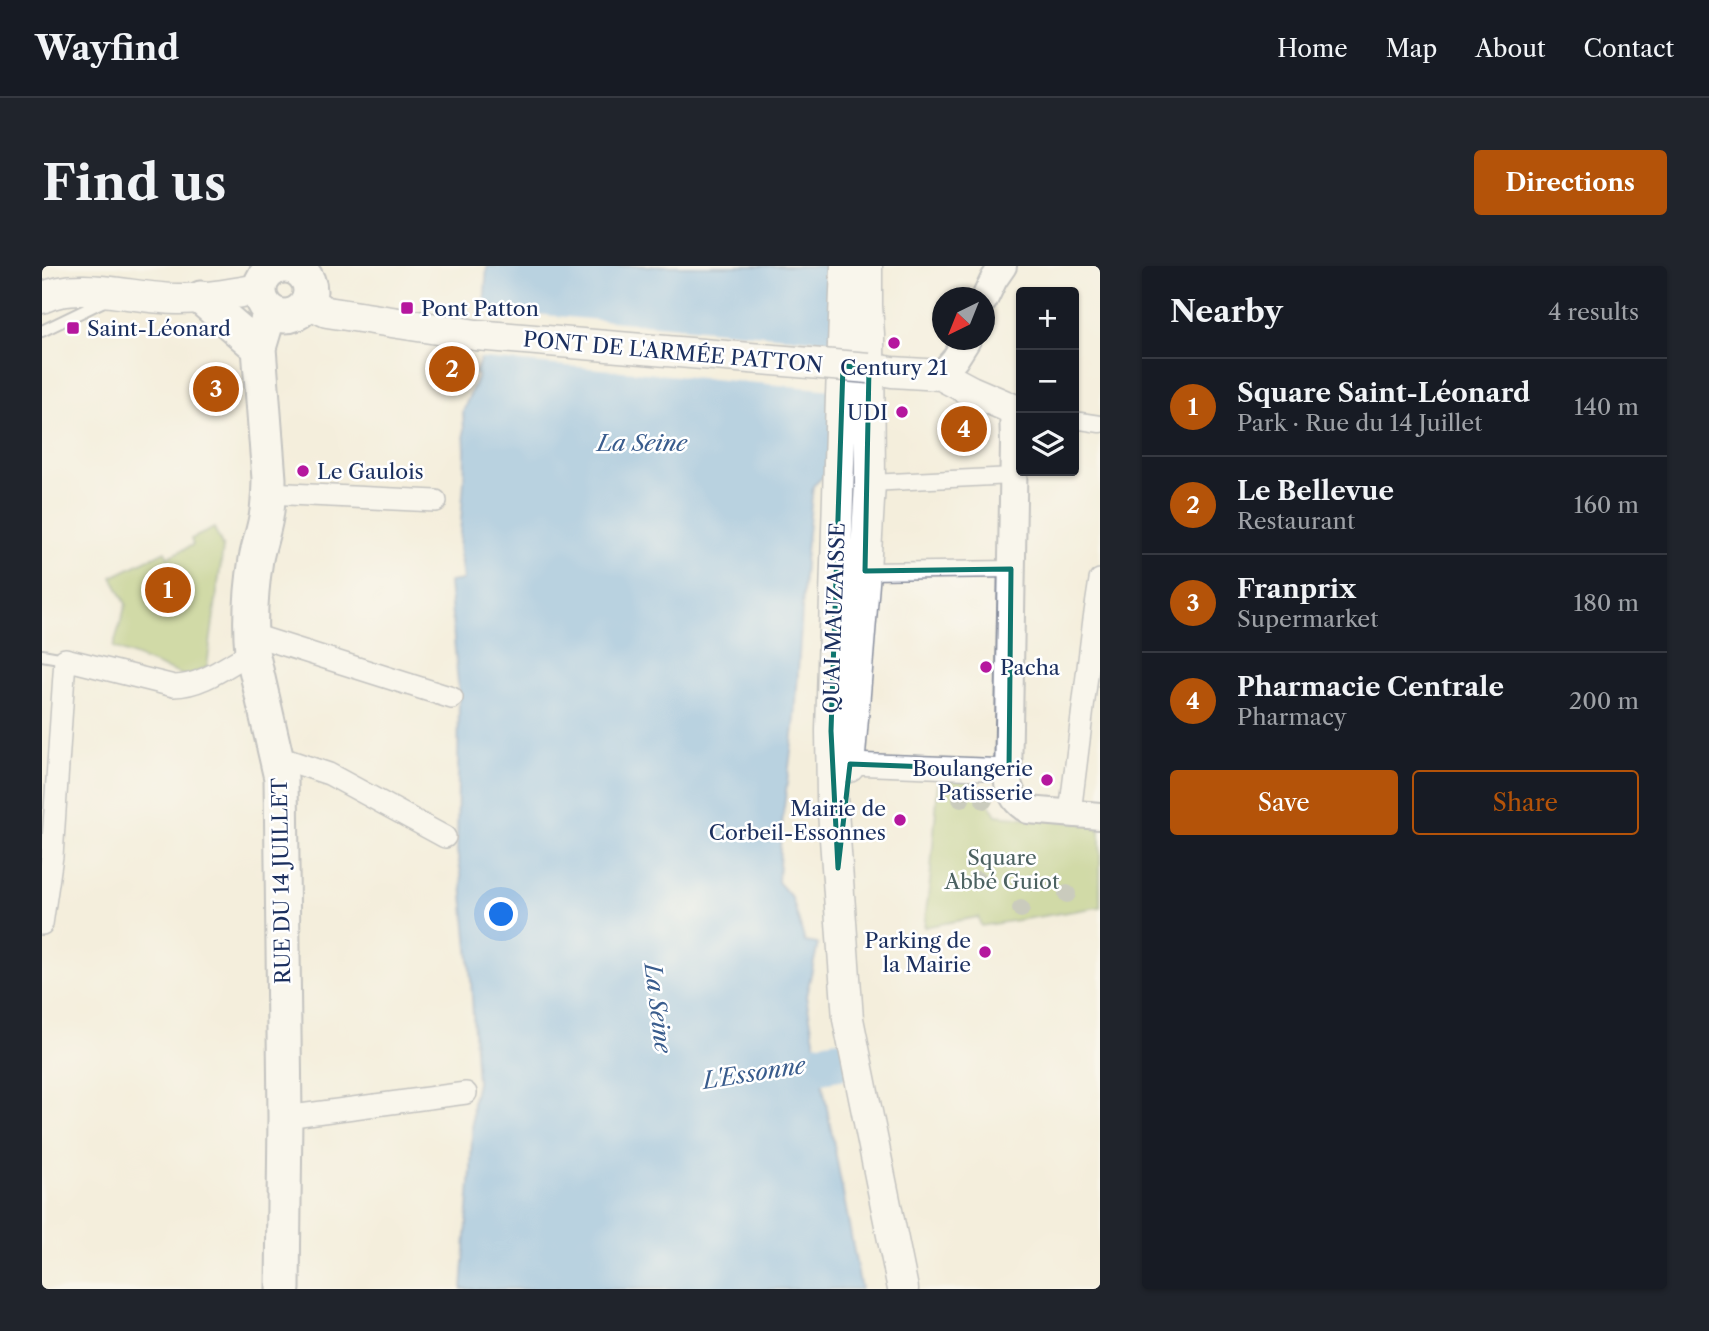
<!DOCTYPE html>
<html lang="en">
<head>
<meta charset="utf-8">
<style>
  :root { --surface:#171b24; --page:#20242c; --text:#f1f3f6; --muted:#9ea1a6; --line:#363941; --accent:#b45309 }
  body { margin:0; font-family:"Libre Caslon Text",serif; background:var(--page); color:var(--text) }
  .controls { position:absolute; right:21px; top:21px; display:grid; overflow:hidden; border-radius:7px; box-shadow:0 2px 5px #0004 }
  .controls button { width:63px; height:63px; display:grid; place-items:center; padding:0; border:0; border-bottom:2px solid var(--line); background:var(--surface); color:var(--text); font:35px sans-serif }
  .compass { position:absolute; left:890px; top:21px; width:63px; height:63px; border-radius:50%; background:var(--surface); box-shadow:0 2px 5px #0004; rotate:223deg }
  .you { position:absolute; left:460px; top:649px; width:24px; height:24px; margin:-18px; border:5px solid #fff; border-radius:50%; background:#1a73e8; box-shadow:0 0 0 10px #1a73e833 }
  .badge { display:grid; place-items:center; width:46px; height:46px; border-radius:50%; background:var(--accent); color:#fff; font-size:23px; font-weight:700 }
  .pin { position:absolute; translate:-50% -50%; border:4px solid #fff; box-shadow:0 2px 7px #0006 }
  .list { margin:0; padding:0; list-style:none }
  h2 { display:flex; justify-content:space-between; align-items:center; height:91px; margin:0; padding:0 28px; font-size:30px }
  h2 small { font-size:23px; font-weight:400; color:var(--muted) }
  .list li { display:grid; grid-template-columns:46px 1fr auto; gap:21px; align-items:center; box-sizing:border-box; height:98px; padding:0 28px; border-top:2px solid var(--line) }
  .list b { display:block; font-size:26px; white-space:nowrap }
  .list p { margin:0; font-size:23px; white-space:nowrap; color:var(--muted) }
  .list em { font-size:23px; font-style:normal; color:var(--muted) }
  .actions { display:flex; gap:14px; padding:21px 28px }
  .actions a { flex:1; padding:16px 0; border:2px solid var(--accent); border-radius:7px; text-align:center; font-size:24px; color:var(--accent) }
  .actions .main { background:var(--accent); color:#fff }
  .icon { flex:none; width:38px; height:38px; fill:none; stroke:currentColor; stroke-width:2; stroke-linecap:round; stroke-linejoin:round }
  .map { position:relative; flex:none; width:1058px; height:1023px; overflow:hidden; border-radius:7px }
  header { display:flex; align-items:center; gap:42px; box-sizing:border-box; height:98px; padding:0 35px; background:var(--surface); border-bottom:2px solid var(--line) }
  header strong { font-size:33px }
  nav { display:flex; gap:38px; margin-inline-start:auto; font-size:24px }
  .intro { display:flex; align-items:center; justify-content:space-between; box-sizing:border-box; height:168px; padding:0 42px }
  h1 { margin:0; font-size:49px }
  .button { padding:18px 32px; border-radius:7px; background:var(--accent); color:#fff; font-size:24px; font-weight:700 }
  main { display:flex; gap:42px; padding:0 42px }
  aside { flex:1; background:var(--surface); border-radius:7px; box-shadow:0 2px 5px #0004 }
  .map>svg:first-child { display:block }
  .green { fill:#a6c066; stroke:#607862; stroke-width:2 }
  .water { fill:#72afe4; stroke:#466fa1; stroke-width:2 }
  .pier { fill:#f4eedc }
  .lines { fill:none; stroke-linecap:round; stroke-linejoin:round }
  .river { stroke:#72afe4; stroke-width:40 }
  .service-casing { stroke:#888e9d; stroke-width:14 }
  .pedestrian-casing { stroke:#888e9d; stroke-width:19 }
  .minor-casing { stroke:#888e9d; stroke-width:24 }
  .tertiary-casing { stroke:#888e9d; stroke-width:30 }
  .secondary-casing { stroke:#888e9d; stroke-width:33 }
  .primary-casing { stroke:#888e9d; stroke-width:37 }
  .service { stroke:#fff; stroke-width:10 }
  .pedestrian { stroke:#fff; stroke-width:16 }
  .minor { stroke:#fff; stroke-width:21 }
  .tertiary { stroke:#fff; stroke-width:26 }
  .secondary { stroke:#fff; stroke-width:30 }
  .primary { stroke:#fff; stroke-width:33 }
  .secondary-bridge-casing { stroke:#888e9d; stroke-width:33; stroke-linecap:butt }
  .secondary-bridge { stroke:#fff; stroke-width:30 }
  .tree { fill:#98a198 }
  .marked { fill:none; stroke:#0f766e; stroke-width:5; stroke-linejoin:round }
  .poi-dot { fill:#b5179e; stroke:#fff; stroke-width:2.5 }
  .labels { text-anchor:middle; dominant-baseline:central; stroke-width:5; stroke-linejoin:round; paint-order:stroke }
  .poi-label { font-size:21px; fill:#1b2f5e; stroke:#fff; text-anchor:start }
  .street-label { font-size:21px; fill:#1b2f5e; stroke:#fff }
  .park-label { font-size:21px; fill:#4c6261; stroke:#fff }
  .water-label { font-size:23px; font-style:italic; fill:#395c8d; stroke:#fff }
</style>
</head>
<body>
<header>
<strong>Wayfind</strong>
<nav><a>Home</a><a>Map</a><a>About</a><a>Contact</a></nav>
</header>
<div class="intro"><h1>Find us</h1><a class="button">Directions</a></div>
<main>
<div class="map">
<svg width="1058" height="1023" viewBox="0 0 1058 1023">
  <rect width="100%" height="100%" fill="#fff"/>
  <filter id="ink" filterUnits="userSpaceOnUse"><feTurbulence type="fractalNoise" baseFrequency=".0143" numOctaves="2"/><feDisplacementMap in="SourceGraphic" scale="14" xChannelSelector="R" yChannelSelector="G"/><feConvolveMatrix kernelMatrix="1 2 1 2 8 2 1 2 1" color-interpolation-filters="sRGB"/></filter>
  <filter id="wash" filterUnits="userSpaceOnUse"><feTurbulence type="fractalNoise" baseFrequency=".00686" numOctaves="4" result="noise"/><feDisplacementMap in="SourceGraphic" scale="28" xChannelSelector="R" yChannelSelector="G"/><feGaussianBlur stdDeviation="1.57" result="paint"/><feColorMatrix in="noise" values="0 0 0 0 0 0 0 0 0 0 0 0 0 0 0 0 0 1.4 0 .05"/><feComposite in="paint" operator="in"/></filter>
  <g filter="url(#wash)">
    <rect width="100%" height="100%" fill="#f4eedc"/>
    <path class="green" d="M172,262L181,282L165,401L145,411L71,382L84,338L70,311L123,285L126,291L151,279L149,273Z
      M899,514L933,515L954,549L1058,559V641L939,660L936,651L882,661L888,616L896,519Z"/>
    <path class="water" d="M445,0H799L788,204L771,220L763,295L753,453L739,566L736,616L750,632L763,676L776,678L764,730L819,1023H420L429,904L431,834L435,817L429,715L419,607L415,586L417,430L407,316L421,314L417,281L422,215L423,184L421,145L436,109L433,107L438,94Z"/>
    <path class="pier" d="M437,43L798,76L793,124L435,92Z"/>
    <g class="lines">
      <path class="river" d="M724,806L797,794"/>
    </g>
  </g>
  <g filter="url(#ink)">
    <g class="lines">
      <g class="service-casing">
        <path id="service" d="M0,65L64,34
          M0,389L23,393"/>
      </g>
      <g class="pedestrian-casing">
        <path id="pedestrian" d="M1032,154L1058,158
          M828,217L971,210
          M823,305L969,303"/>
      </g>
      <g class="minor-casing">
        <path id="minor" d="M226,227L394,235
          M208,368L410,432
          M235,495H248L287,508L403,571
          M808,498L967,504
          M1028,547L1052,353L1058,314
          M0,658L10,590L23,393L132,420C160,420 186,399 210,386
          M243,851L424,827"/>
      </g>
      <g class="tertiary-casing">
        <path id="tertiary" d="M942,34L952,13L961,0
          M899,109L913,93L925,74
          M971,143L972,177L966,517C970,530 974,537 986,544L1058,550"/>
      </g>
      <g class="secondary-casing">
        <path id="secondary" d="M804,0L799,130L789,465L790,531L806,753L861,1023
          M0,32C36,13 97,34 138,33C165,33 192,27 218,23
          M266,37L285,46L434,69
          M827,102L850,106L899,109L929,125L971,143
          M807,501L823,305L828,217L827,68L825,40V0"/>
      </g>
      <g class="primary-casing">
        <path id="primary" d="M218 25a25 25 0 1 1 50 0a25 25 0 1 1-50 0Z
          M159,32L217,82
          M228,45L217,82L227,213C227,224 226,235 225,245C223,262 217,277 214,293C209,324 207,355 210,386L239,512L243,851L241,1023"/>
      </g>
      <use href="#service" class="service"/>
      <use href="#pedestrian" class="pedestrian"/>
      <use href="#minor" class="minor"/>
      <use href="#tertiary" class="tertiary"/>
      <use href="#secondary" class="secondary"/>
      <use href="#primary" class="primary"/>
      <g class="secondary-bridge-casing">
        <path id="secondary-bridge" d="M434,69L827,102"/>
      </g>
      <use href="#secondary-bridge" class="secondary-bridge"/>
    </g>
    <g class="tree">
      <circle cx="919" cy="533" r="9"/>
      <circle cx="942" cy="534" r="9"/>
      <circle cx="935" cy="614" r="9"/>
      <circle cx="993" cy="616" r="9"/>
      <circle cx="1025" cy="628" r="9"/>
      <circle cx="979" cy="643" r="9"/>
    </g>
  </g>
  <path d="M0 0H1058V1023H0ZM801,100L827,102L823,305L969,303L967,504L808,498L796,602L789,465Z" fill="#f4eedc" fill-opacity=".55" fill-rule="evenodd"/>
  <path class="marked" d="M801,100L827,102L823,305L969,303L967,504L808,498L796,602L789,465Z"/>
  <g class="poi-dot">
    <rect x="358" y="35" width="14" height="14" rx="3.5"/>
    <rect x="24" y="55" width="14" height="14" rx="3.5"/>
    <circle cx="852" cy="77" r="7"/>
    <circle cx="860" cy="146" r="7"/>
    <circle cx="261" cy="205" r="7"/>
    <circle cx="944" cy="401" r="7"/>
    <circle cx="1005" cy="514" r="7"/>
    <circle cx="858" cy="554" r="7"/>
    <circle cx="943" cy="686" r="7"/>
  </g>
  <g class="labels">
    <g class="poi-label">
      <text x="379" y="42">Pont Patton</text>
      <text x="45" y="62">Saint-Léonard</text>
      <text x="852" y="101" text-anchor="middle">Century 21</text>
      <text x="846" y="146" text-anchor="end">UDI</text>
      <text x="275" y="205">Le Gaulois</text>
      <text x="958" y="401">Pacha</text>
      <text x="991" y="502" text-anchor="end">Boulangerie<tspan x="991" dy="24">Patisserie</tspan></text>
      <text x="844" y="542" text-anchor="end">Mairie de<tspan x="844" dy="24">Corbeil-Essonnes</tspan></text>
      <text x="929" y="674" text-anchor="end">Parking de<tspan x="929" dy="24">la Mairie</tspan></text>
    </g>
    <g class="street-label">
      <text transform="translate(631 86) rotate(5)">PONT DE L'ARMÉE PATTON</text>
      <text transform="translate(792 352) rotate(-88)">QUAI MAUZAISSE</text>
      <text transform="translate(239 615) rotate(-91)">RUE DU 14 JUILLET</text>
    </g>
    <g class="park-label">
      <text x="960" y="591">Square<tspan x="960" dy="24">Abbé Guiot</tspan></text>
    </g>
    <g class="water-label">
      <text x="600" y="177">La Seine</text>
      <text transform="translate(616 742) rotate(83)">La Seine</text>
      <text transform="translate(712 807) rotate(-9)">L'Essonne</text>
    </g>
  </g>
</svg>
<div class="controls">
<button>+</button>
<button>−</button>
<button><svg class="icon" aria-label="layers" viewBox="0 0 24 24"><path d="M12 4l9 5-9 5-9-5zM3 14l9 5 9-5"/></svg></button>
</div>
<svg class="compass" viewBox="-18 -18 36 36"><path d="M0-13l5 13h-10z" fill="#e53935"/><path d="M0 13l5-13h-10z" fill="#9ea1a6"/></svg>
<div class="you"></div>
<div class="pin badge" style="left:126px;top:324px">1</div>
<div class="pin badge" style="left:410px;top:103px">2</div>
<div class="pin badge" style="left:174px;top:123px">3</div>
<div class="pin badge" style="left:922px;top:163px">4</div>
</div>
<aside>
<h2>Nearby<small>4 results</small></h2>
<ul class="list">
<li><span class="badge">1</span><div><b>Square Saint-Léonard</b><p>Park · Rue du 14 Juillet</p></div><em>140 m</em></li>
<li><span class="badge">2</span><div><b>Le Bellevue</b><p>Restaurant</p></div><em>160 m</em></li>
<li><span class="badge">3</span><div><b>Franprix</b><p>Supermarket</p></div><em>180 m</em></li>
<li><span class="badge">4</span><div><b>Pharmacie Centrale</b><p>Pharmacy</p></div><em>200 m</em></li>
</ul>
<div class="actions"><a class="main">Save</a><a>Share</a></div>
</aside>
</main>
</body>
</html>
